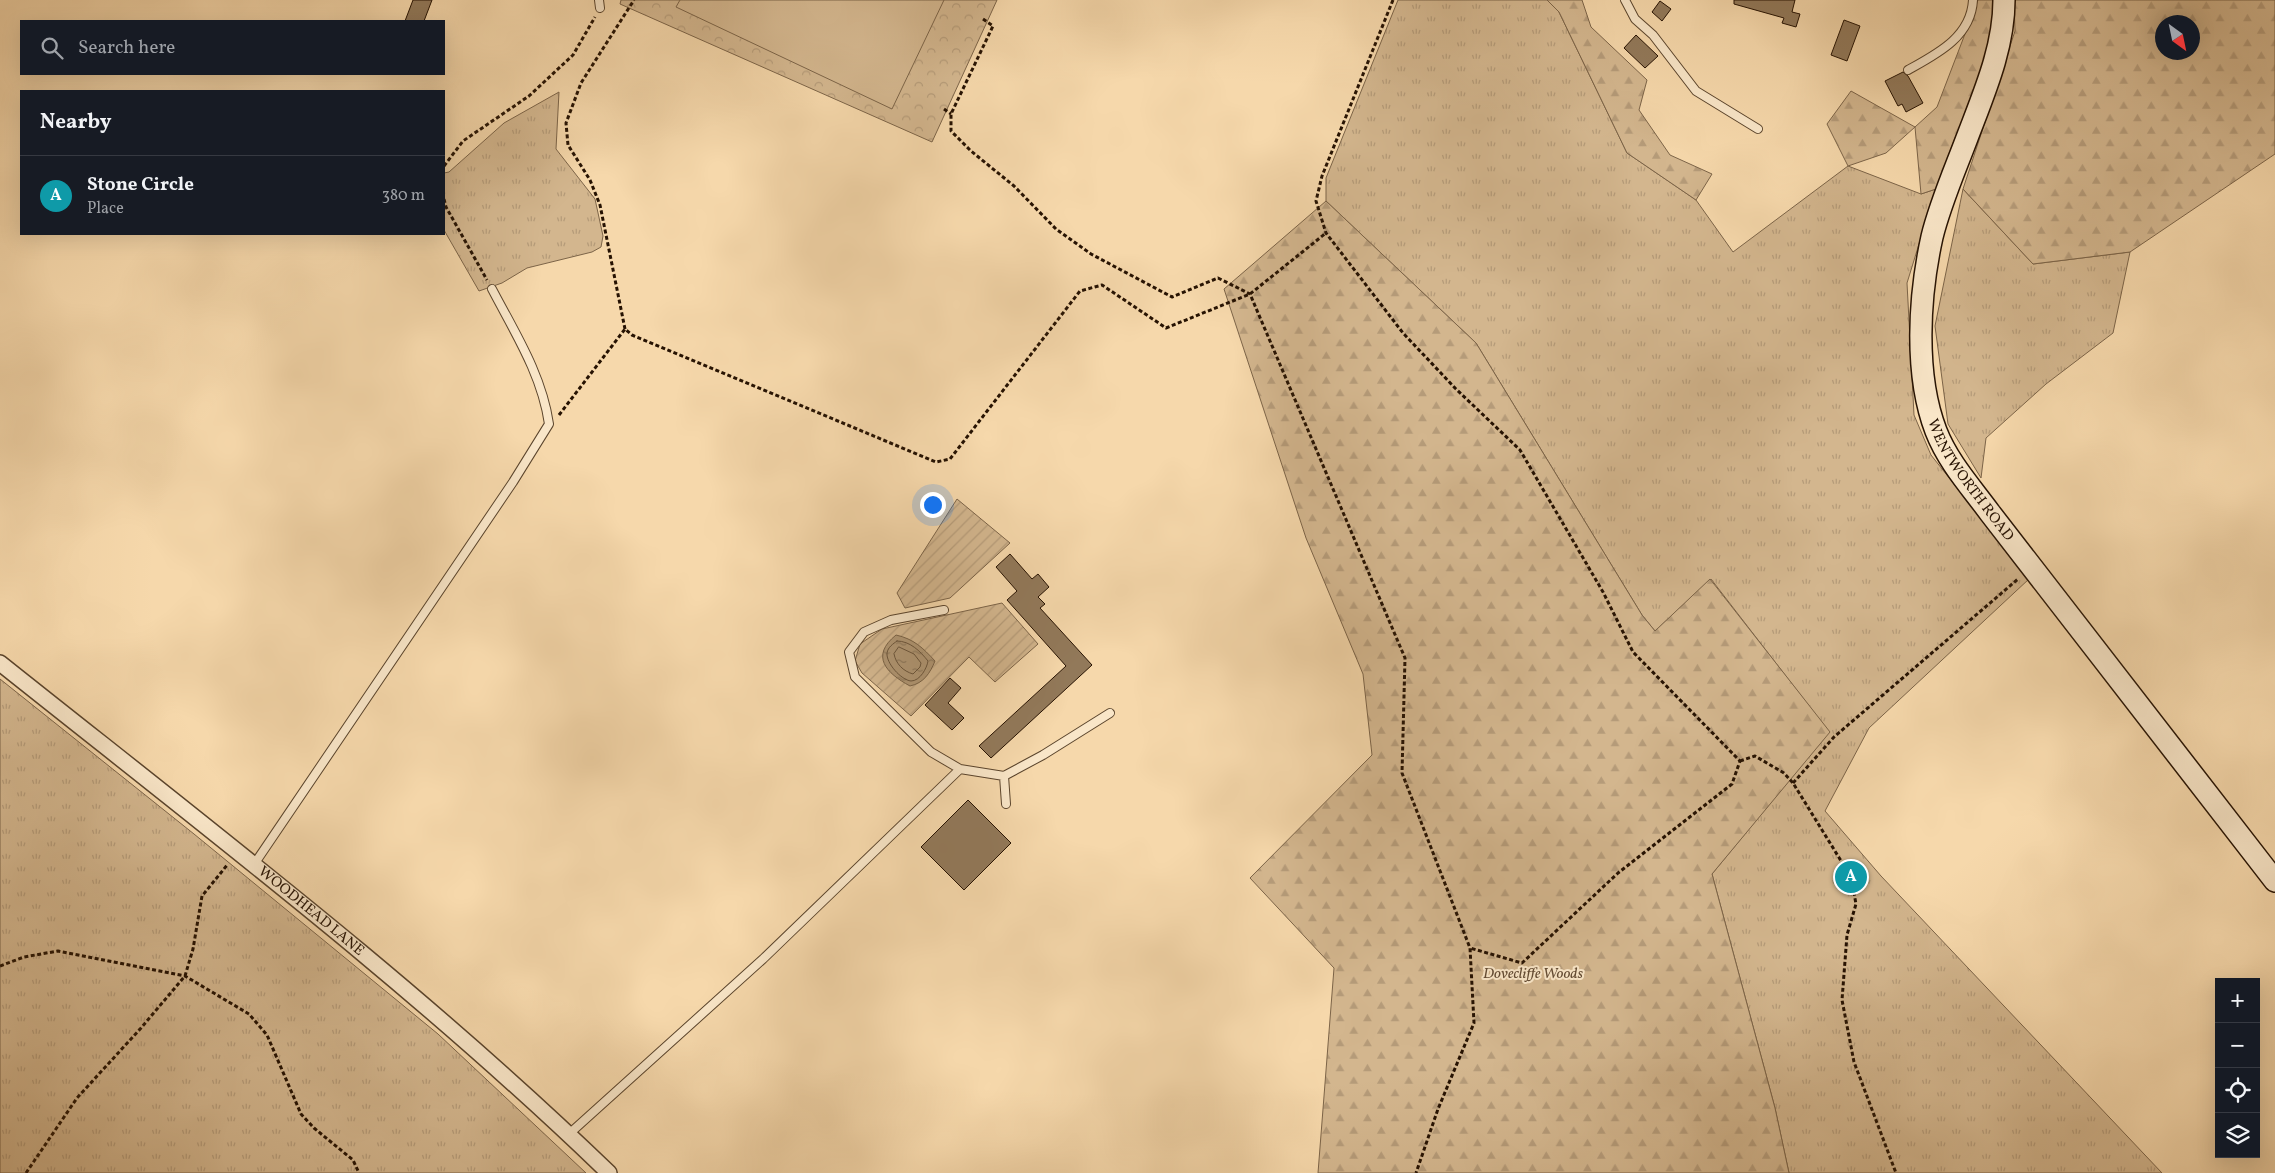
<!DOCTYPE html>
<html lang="en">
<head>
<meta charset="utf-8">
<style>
  :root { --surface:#171b24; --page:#20242c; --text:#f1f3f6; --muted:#9ea1a6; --line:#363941; --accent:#0b8043 }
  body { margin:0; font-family:Vollkorn,serif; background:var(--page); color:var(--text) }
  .controls { position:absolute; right:15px; bottom:15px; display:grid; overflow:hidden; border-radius:0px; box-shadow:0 5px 20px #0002 }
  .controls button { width:45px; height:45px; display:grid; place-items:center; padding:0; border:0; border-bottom:1px solid var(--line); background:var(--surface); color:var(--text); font:25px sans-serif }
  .compass { position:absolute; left:2155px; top:15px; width:45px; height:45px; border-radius:50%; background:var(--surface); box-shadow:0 5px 20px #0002; rotate:147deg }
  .you { position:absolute; left:932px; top:504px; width:18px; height:18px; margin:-12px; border:4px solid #fff; border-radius:50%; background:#1a73e8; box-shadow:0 0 0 8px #1a73e833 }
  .badge { display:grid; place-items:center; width:32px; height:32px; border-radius:50%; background:var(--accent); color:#fff; font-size:16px; font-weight:700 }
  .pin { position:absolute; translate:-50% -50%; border:2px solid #fff; box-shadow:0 1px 5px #0006 }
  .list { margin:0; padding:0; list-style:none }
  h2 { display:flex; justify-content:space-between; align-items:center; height:65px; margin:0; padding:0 20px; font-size:21px }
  h2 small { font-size:16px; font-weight:400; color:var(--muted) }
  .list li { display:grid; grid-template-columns:32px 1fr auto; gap:15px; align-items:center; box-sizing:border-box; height:80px; padding:0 20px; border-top:1px solid var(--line) }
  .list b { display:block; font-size:19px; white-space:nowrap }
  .list p { margin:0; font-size:16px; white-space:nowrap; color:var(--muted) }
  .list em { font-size:16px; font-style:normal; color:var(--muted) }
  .icon { flex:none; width:28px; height:28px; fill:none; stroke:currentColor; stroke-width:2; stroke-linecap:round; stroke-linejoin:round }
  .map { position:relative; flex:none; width:2275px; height:1173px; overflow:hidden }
  .search { position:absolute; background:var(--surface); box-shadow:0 5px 20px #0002; left:20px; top:20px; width:425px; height:55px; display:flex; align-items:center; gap:12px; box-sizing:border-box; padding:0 18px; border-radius:0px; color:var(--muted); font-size:19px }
  .panel { position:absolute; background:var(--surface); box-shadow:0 5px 20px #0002; left:20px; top:90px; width:425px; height:145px; border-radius:0px }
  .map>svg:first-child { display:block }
  .grass { fill:url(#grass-tufts); stroke:#7c6448 }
  .forest { fill:url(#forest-firs); stroke:#7c6448; fill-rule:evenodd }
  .park { fill:url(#park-crowns); stroke:#7c6448 }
  .garden { fill:url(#garden-furrows); stroke:#7c6448 }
  .pitch { fill:#d3b68e; stroke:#7c6448 }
  .water { fill:url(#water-ripples); stroke:#786145 }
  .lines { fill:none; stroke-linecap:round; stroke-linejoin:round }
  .shore { stroke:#6a543a; stroke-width:1 }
  .building { fill:#92795a; stroke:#261202 }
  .lane-casing { stroke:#5a442c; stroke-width:10 }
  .street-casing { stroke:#5a442c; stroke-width:18 }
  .secondary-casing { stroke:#261202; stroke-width:24 }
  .path { stroke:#261202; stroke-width:3; stroke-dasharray:4 2.5; stroke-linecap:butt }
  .lane { stroke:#f9e6c8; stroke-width:8 }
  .street { stroke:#f9e6c8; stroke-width:15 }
  .secondary { stroke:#f9e6c8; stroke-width:21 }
  .labels { text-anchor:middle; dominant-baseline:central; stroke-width:4; stroke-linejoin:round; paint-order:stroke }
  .street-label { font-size:15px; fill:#261202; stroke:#f9e6c8 }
  .park-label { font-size:15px; font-style:italic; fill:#634b33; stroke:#f9e6c8 }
</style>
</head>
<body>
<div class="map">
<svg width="2275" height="1173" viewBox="0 0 2275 1173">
  <defs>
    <pattern id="grass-tufts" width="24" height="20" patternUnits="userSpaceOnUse" patternTransform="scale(1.25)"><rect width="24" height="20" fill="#d3b68e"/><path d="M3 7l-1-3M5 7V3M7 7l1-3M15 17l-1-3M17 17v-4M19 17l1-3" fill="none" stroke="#b59b79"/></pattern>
    <pattern id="forest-firs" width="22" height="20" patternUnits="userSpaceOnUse" patternTransform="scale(1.25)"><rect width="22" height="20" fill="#d3b68e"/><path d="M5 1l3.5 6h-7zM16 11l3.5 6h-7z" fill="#b59b79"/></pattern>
    <pattern id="park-crowns" width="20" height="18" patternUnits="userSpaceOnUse" patternTransform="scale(1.25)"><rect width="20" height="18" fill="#d3b68e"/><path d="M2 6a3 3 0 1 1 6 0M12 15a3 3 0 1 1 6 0" fill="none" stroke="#b59b79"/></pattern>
    <pattern id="garden-furrows" width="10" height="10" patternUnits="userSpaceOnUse" patternTransform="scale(1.25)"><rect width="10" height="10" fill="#d3b68e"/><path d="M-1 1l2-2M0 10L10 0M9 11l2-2" fill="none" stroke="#b59b79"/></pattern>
    <pattern id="water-ripples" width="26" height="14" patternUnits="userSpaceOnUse" patternTransform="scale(1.25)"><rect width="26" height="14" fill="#af9572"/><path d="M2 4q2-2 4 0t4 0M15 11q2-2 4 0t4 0" fill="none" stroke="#8e785b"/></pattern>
  </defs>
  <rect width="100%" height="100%" fill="#f6d8ab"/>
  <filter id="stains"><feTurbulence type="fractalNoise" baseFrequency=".004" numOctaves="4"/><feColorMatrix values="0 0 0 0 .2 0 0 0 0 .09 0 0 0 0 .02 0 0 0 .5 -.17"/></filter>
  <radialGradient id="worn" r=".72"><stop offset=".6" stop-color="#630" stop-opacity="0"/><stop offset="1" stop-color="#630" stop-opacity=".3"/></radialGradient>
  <path class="grass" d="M1398,0H1547L1559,12L1627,153L1696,200L1733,252L1848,166L1921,194L1936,189L1907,283L1914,415L1931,455L2029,579L1869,728L1825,811L1881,876L2162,1173H1789L1775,1108L1712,874L1829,732L1711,579L1655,631L1642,615L1476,343L1326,201V178Z
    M559,92L556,149L595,199L603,236L601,247L592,252L527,268L502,283L479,291L444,230V173L449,172L504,123Z
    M1963,189L2033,264L2130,252L2113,333L2046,384L1986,438L1981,478L1948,424L1935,326Z
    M0,679L194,834L438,1034L586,1173H0Z"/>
  <path class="forest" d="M1547,0H1582L1591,27L1647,80L1639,110L1670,155L1712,174L1696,200L1627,153L1559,12Z
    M1978,0H1998L1980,84L1955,138L1936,189L1921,194L1915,127L1886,153L1848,166L1827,124L1851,91L1915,127L1937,107Z
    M2014,0H2275V154L2130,252L2033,264L1963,189L2015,31ZM2162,22H2192V52H2162Z
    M1326,201L1476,343L1642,615L1655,631L1710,579L1830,732L1712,874L1775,1108L1789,1173H1318L1334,968L1250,878L1372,755L1363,674L1306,538L1224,289Z"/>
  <path class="park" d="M621,0H997L932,142L620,4Z"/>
  <path class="garden" d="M957,499L1010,543L950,598L905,608L897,593Z
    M1002,603L1038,644L995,682L969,657L911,716L862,673L855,661L860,644L882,629Z"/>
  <path class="pitch" d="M680,0H944L892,109L676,7Z"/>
  <path class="water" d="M896,635C914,639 923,648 935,661C930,673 924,683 910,686C886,673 870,656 896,635Z"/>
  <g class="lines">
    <path class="shore" d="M897,641C910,641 920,651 928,661C927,668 920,681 911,681C901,680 886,663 887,653C888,647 893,644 897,641Z
      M899,647L914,654L921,663L920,667L913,674C903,671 896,664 894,654Z"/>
  </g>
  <path class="building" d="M413,0H432L424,21H405Z
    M1734,0H1795L1792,12L1800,14L1796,27L1782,23L1784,18L1734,4Z
    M1660,1L1671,9L1662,21L1652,12Z
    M1844,20L1860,26L1847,61L1831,55Z
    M1636,35L1658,56L1645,68L1624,48Z
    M1903,72L1908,76L1923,103L1906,112L1902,104L1898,106L1885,81Z
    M1010,554L1032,579L1038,574L1049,587L1038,597L1045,604L1040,608L1092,665L991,758L979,746L1066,666L1007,600L1017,591L996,567Z
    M950,678L961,688L948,703L964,718L952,730L925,705Z
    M968,800L1011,843L964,890L921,847Z"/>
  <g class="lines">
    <g class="lane-casing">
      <path id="lane" d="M599,0L600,8
        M1625,0L1635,19L1653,35L1696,91L1758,129
        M1908,70C1937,54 1971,37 1973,0
        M960,769L1004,776L1043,755L1110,713
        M1004,776L1006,804
        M253,866L513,482L549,424C542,375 515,333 492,289
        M569,1134L763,959L960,769L931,752L855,677L849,652L864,632L891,620L944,610"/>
    </g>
    <g class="street-casing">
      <g id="street">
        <path id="s1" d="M0,663C207,828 419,989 609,1173"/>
      </g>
    </g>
    <g class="secondary-casing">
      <g id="secondary">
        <path id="s2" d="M2004,0C2004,48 1984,93 1967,138C1955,170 1940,204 1932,237C1919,296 1914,374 1936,431C1948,462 1971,487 1990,513L2275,881"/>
      </g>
    </g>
    <path class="path" d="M1393,0L1322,176L1316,201L1326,233L1403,333L1455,388L1520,450L1603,592L1633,652L1740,761L1732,784L1618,873L1522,963L1470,948
      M983,19L993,26L951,114V131L971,151L1014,186L1056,229L1091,254L1172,297L1218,278L1250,294L1405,658L1402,773L1470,948L1474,1023L1438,1109L1416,1173
      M944,109L951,114
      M444,166L463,141L529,96L573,55L595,17
      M444,199L446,207L487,280
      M625,329L600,205L590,180L568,145L566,123L581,83L634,0
      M559,415L625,329L632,335L936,462L950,459L1080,291L1102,285L1166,328L1250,294L1326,233
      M1740,761L1755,756L1784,773L1793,783L1851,877L1856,904L1847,935L1842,1000L1854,1062L1896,1173
      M1793,783L1834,737L2018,579
      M0,966L24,957L58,951L185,976L249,1014L267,1035L301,1114L314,1128L353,1160L359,1173
      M26,1173L77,1098L141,1028L185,976L193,949L202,896L228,864"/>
    <use href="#lane" class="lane"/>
    <use href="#street" class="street"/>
    <use href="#secondary" class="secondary"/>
  </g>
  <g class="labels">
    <g class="street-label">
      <text stroke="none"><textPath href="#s2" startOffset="505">WENTWORTH ROAD</textPath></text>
      <text stroke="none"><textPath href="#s1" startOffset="398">WOODHEAD LANE</textPath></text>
    </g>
    <g class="park-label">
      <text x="1533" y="974">Dovecliffe Woods</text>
    </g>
  </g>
  <rect width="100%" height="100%" filter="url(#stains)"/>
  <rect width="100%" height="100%" fill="url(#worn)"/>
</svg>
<div class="controls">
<button>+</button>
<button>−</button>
<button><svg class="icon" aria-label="locate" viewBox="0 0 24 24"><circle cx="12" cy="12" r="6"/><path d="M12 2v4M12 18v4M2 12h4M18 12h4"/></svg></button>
<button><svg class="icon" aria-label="layers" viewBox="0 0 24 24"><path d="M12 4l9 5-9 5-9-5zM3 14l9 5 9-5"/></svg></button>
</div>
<svg class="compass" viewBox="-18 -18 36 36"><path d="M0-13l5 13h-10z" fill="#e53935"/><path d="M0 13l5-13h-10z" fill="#9ea1a6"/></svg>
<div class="you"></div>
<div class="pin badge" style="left:1851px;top:877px;background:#0f9aa8">A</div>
<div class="search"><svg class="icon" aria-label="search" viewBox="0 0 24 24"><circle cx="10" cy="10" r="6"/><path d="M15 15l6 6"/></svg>Search here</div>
<section class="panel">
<h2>Nearby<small></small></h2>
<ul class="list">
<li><span class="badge" style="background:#0f9aa8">A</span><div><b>Stone Circle</b><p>Place</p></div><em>380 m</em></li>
</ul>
</section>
</div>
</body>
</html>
